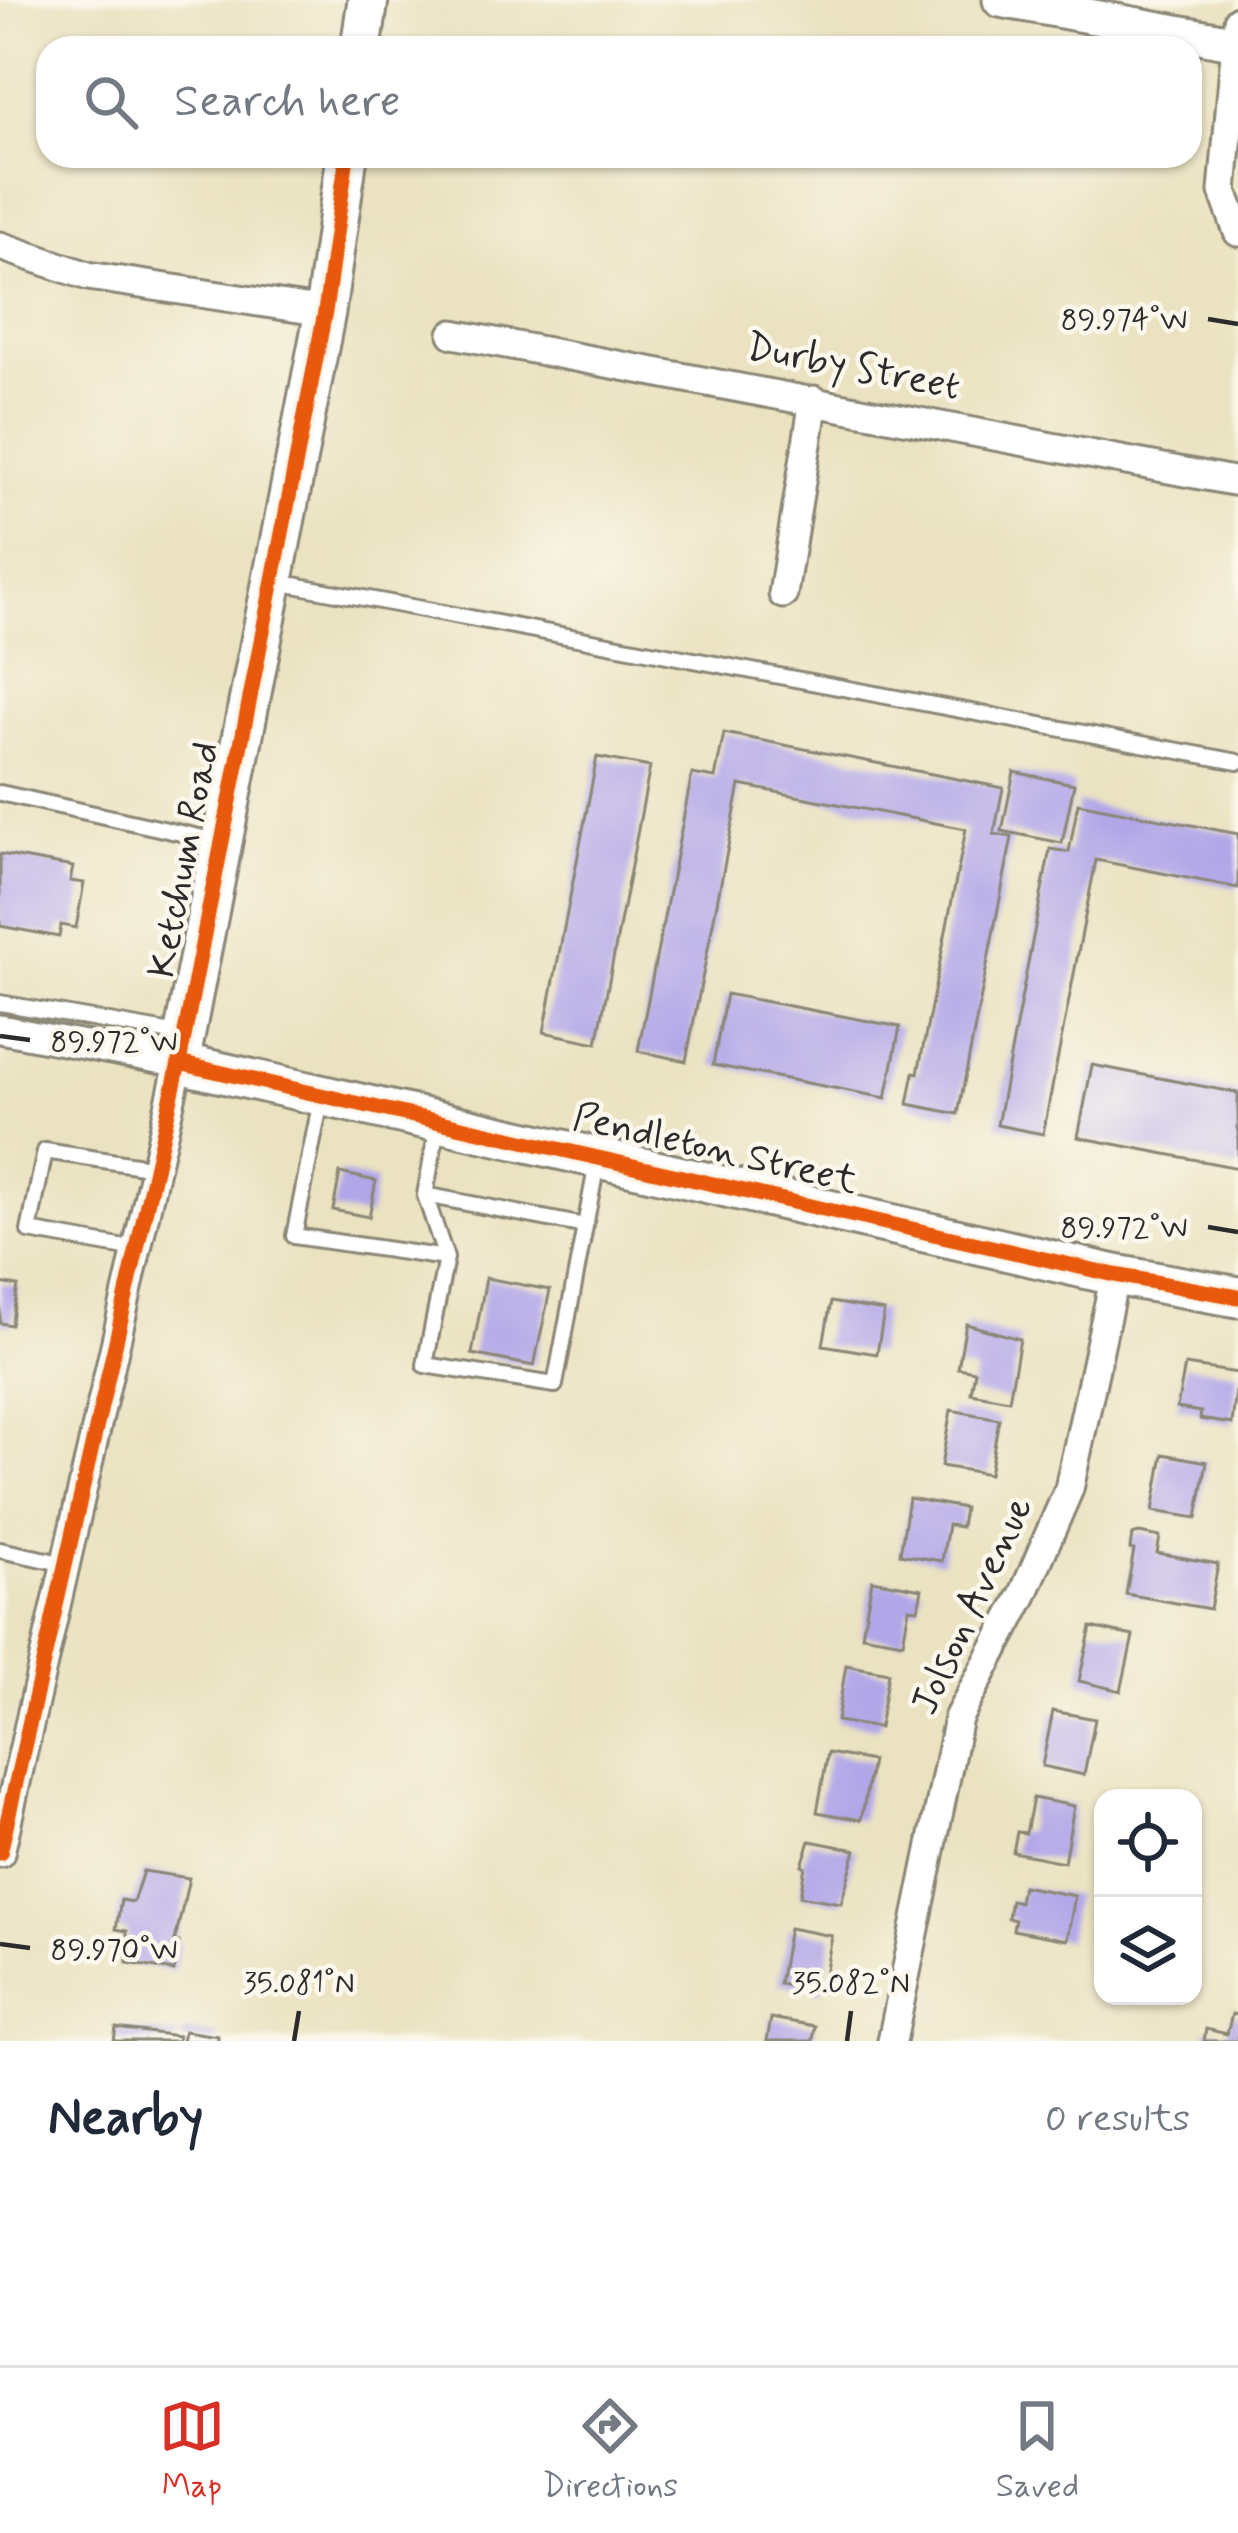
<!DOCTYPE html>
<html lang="en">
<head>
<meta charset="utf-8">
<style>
  :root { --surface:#fff; --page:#f6f6f7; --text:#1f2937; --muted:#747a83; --line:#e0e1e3; --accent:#d93025 }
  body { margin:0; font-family:Mynerve,sans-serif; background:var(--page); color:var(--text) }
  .controls { position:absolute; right:36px; bottom:36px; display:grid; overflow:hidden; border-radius:24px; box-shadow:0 3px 9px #0004 }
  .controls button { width:108px; height:108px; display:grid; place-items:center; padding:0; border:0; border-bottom:3px solid var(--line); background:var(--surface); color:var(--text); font:60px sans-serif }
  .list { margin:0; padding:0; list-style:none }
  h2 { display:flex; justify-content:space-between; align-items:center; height:156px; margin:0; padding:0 48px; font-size:51px }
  h2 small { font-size:39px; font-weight:400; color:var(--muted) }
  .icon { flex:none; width:66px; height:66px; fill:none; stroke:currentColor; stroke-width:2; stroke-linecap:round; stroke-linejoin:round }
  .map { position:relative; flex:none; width:1238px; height:2041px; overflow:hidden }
  .search { position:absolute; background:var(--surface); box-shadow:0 3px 9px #0004; left:36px; right:36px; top:36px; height:132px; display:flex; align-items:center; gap:30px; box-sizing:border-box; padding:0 42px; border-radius:36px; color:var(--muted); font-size:45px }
  .sheet { height:324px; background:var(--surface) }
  nav { display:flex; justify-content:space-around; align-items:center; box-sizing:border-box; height:168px; border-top:3px solid var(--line); background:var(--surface); font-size:33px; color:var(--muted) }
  nav a { display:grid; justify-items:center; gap:6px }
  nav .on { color:var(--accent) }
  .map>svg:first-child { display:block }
  .building { fill:#b1a6e8 }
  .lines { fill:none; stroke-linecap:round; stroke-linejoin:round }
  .service-casing { stroke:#8a8676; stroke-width:20 }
  .minor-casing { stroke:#8a8676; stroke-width:33 }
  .tertiary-casing { stroke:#8a8676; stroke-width:39 }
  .secondary-casing { stroke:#8a8676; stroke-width:45 }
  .service { stroke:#fff; stroke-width:14 }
  .minor { stroke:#fff; stroke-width:27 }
  .tertiary { stroke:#fff; stroke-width:33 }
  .secondary { stroke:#fff; stroke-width:39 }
  .cycleway-casing { stroke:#fbf7ec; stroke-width:22 }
  .cycleway { stroke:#e8590c; stroke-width:15 }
  .ticks { fill:none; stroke:#2b2b2b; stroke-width:4.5 }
  .labels { text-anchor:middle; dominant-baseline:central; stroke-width:9; stroke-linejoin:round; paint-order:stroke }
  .street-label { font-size:39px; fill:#2b2b2b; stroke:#fbf7ec }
  .ticks-label { font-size:30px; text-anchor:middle; fill:#2b2b2b; stroke:#fbf7ec; stroke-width:9; stroke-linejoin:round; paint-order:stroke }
</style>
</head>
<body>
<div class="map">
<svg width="1238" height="2041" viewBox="0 0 1238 2041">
  <rect width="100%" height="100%" fill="#fbf7ec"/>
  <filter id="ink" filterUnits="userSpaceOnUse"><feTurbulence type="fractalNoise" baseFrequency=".00833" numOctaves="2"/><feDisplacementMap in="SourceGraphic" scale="24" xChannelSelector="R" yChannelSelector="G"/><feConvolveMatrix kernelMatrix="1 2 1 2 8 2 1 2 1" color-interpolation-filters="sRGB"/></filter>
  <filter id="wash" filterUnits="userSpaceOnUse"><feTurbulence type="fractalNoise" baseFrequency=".004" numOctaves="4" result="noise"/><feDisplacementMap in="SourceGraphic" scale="48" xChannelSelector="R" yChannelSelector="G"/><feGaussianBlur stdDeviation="2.7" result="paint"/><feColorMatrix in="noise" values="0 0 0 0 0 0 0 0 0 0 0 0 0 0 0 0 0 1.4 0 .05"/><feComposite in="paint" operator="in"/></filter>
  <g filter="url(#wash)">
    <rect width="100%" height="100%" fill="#eae2c0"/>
    <g id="blocks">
      <path class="building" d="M724,733L1003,788L994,834L1012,837L958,1114L908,1104L914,1072L918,1073L966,829L740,785L686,1061L638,1051L692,774L715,778Z
        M597,757L650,767L597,1043L544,1032Z
        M1014,772L1074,784L1062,843L1002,831Z
        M1078,803L1238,834V888L1096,860L1043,1134L997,1125L1050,849L1069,852Z
        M0,854L73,867L70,881L84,883L76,928L61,925L59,937L0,926Z
        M726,994L900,1027L886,1098L713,1065Z
        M1092,1065L1238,1093V1168L1078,1137Z
        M340,1173L376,1181L369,1217L333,1210Z
        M486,1278L550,1290L534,1366L472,1354Z
        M0,1283L18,1286L11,1325L0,1323Z
        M831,1302L884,1311L877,1354L823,1345Z
        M966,1324L1020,1339L1009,1400L971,1393L975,1371L958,1368Z
        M1185,1365L1238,1373L1232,1424L1200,1419L1201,1412L1177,1408Z
        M951,1410L999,1419L989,1474L941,1466Z
        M1163,1454L1207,1462L1197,1518L1153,1511Z
        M909,1498L964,1508L961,1527L948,1525L942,1561L900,1554Z
        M1139,1533L1160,1537L1157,1553L1218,1564L1210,1609L1126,1594L1134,1550L1130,1549L1132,1535Z
        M872,1580L922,1589L918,1609L909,1608L903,1642L862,1635Z
        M1091,1627L1133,1636L1121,1691L1079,1681Z
        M846,1665L888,1673L879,1728L837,1721Z
        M1053,1711L1095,1719L1084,1775L1042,1766Z
        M828,1753L872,1761L861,1820L817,1812Z
        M1033,1798L1074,1806L1064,1862L1013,1852L1017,1832L1026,1833Z
        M810,1841L856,1850L841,1903L800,1896L805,1866L802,1865Z
        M143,1871L189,1878L175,1941L179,1942L174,1971L127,1963V1931L116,1929L121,1900L133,1902Z
        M1022,1886L1075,1896L1067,1940L1013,1930L1015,1920L1008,1918L1011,1900L1019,1902Z
        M789,1928L832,1936L822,1992L779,1984Z
        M1232,2014L1238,2015V2041H1204L1206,2029L1227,2034Z
        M771,2018L815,2026L813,2041H767Z
        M116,2028L178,2036L177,2041H114Z
        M184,2031L218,2036V2041H182Z"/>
    </g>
  </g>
  <g filter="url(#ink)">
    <use href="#blocks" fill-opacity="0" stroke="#8a8676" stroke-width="3"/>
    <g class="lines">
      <g class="service-casing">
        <path id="service" d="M278,582L1238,762
          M0,793L217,841
          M0,1003L178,1034
          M321,1100L294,1236L446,1258L425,1365L555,1385L597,1163
          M438,1124L425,1195L446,1258
          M425,1195L585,1226
          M137,1250L29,1231L45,1151L155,1168
          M0,1550L66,1564"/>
      </g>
      <g class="minor-casing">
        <path id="minor" d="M1238,20L1223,191L1238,232
          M0,246L88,276L325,312
          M453,334L1238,482
          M783,594L814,400
          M0,1029L179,1063L0,1853
          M892,2041L958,1718L1023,1595L1069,1489L1115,1275"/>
      </g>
      <g class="tertiary-casing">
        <path id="tertiary" d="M1000,0L1238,43"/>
      </g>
      <g class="secondary-casing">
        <path id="secondary" d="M361,48L368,0
          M347,156L325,312L179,1063L1115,1275L1238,1297"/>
      </g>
      <use href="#service" class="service"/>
      <use href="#minor" class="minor"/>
      <use href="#tertiary" class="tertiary"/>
      <use href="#secondary" class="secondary"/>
      <g class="cycleway-casing">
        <path id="cycleway" d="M179,1063L1115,1275L1238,1297
          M0,1853L179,1063L325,312L347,156"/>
      </g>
      <use href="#cycleway" class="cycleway"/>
    </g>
  </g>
  <path class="ticks" d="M1208,319L1238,324M0,1036L30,1040M1208,1227L1238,1232M0,1944L30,1948M294,2041L299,2011M847,2041L851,2011"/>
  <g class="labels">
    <g class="street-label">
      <text transform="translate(853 368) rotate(11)">Durby Street</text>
      <text transform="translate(185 860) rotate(-79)">Ketchum Road</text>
      <text transform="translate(715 1150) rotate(13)">Pendleton Street</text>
      <text transform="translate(973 1606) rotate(-65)">Jolson Avenue</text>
    </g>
  </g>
  <g class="ticks-label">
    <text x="1124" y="329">89.974°W</text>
    <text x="114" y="1051">89.972°W</text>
    <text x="1124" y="1237">89.972°W</text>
    <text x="114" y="1959">89.970°W</text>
    <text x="299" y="1992">35.081°N</text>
    <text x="851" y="1992">35.082°N</text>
  </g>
</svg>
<div class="controls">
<button><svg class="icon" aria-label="locate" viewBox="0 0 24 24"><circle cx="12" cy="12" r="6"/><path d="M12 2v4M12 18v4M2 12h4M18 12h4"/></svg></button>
<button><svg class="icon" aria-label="layers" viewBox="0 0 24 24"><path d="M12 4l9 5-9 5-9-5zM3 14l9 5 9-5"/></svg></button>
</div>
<div class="search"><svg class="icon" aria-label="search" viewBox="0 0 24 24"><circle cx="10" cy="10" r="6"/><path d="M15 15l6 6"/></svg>Search here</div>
</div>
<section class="sheet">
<h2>Nearby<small>0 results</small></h2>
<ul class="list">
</ul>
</section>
<nav>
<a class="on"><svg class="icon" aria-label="map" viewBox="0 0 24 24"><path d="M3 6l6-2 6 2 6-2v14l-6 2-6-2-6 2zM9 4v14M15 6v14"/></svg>Map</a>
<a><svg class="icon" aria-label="directions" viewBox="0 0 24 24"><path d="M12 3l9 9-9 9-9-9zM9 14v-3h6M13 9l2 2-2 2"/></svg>Directions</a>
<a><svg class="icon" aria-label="saved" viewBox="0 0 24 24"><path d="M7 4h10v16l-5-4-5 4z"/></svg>Saved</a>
</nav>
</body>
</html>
